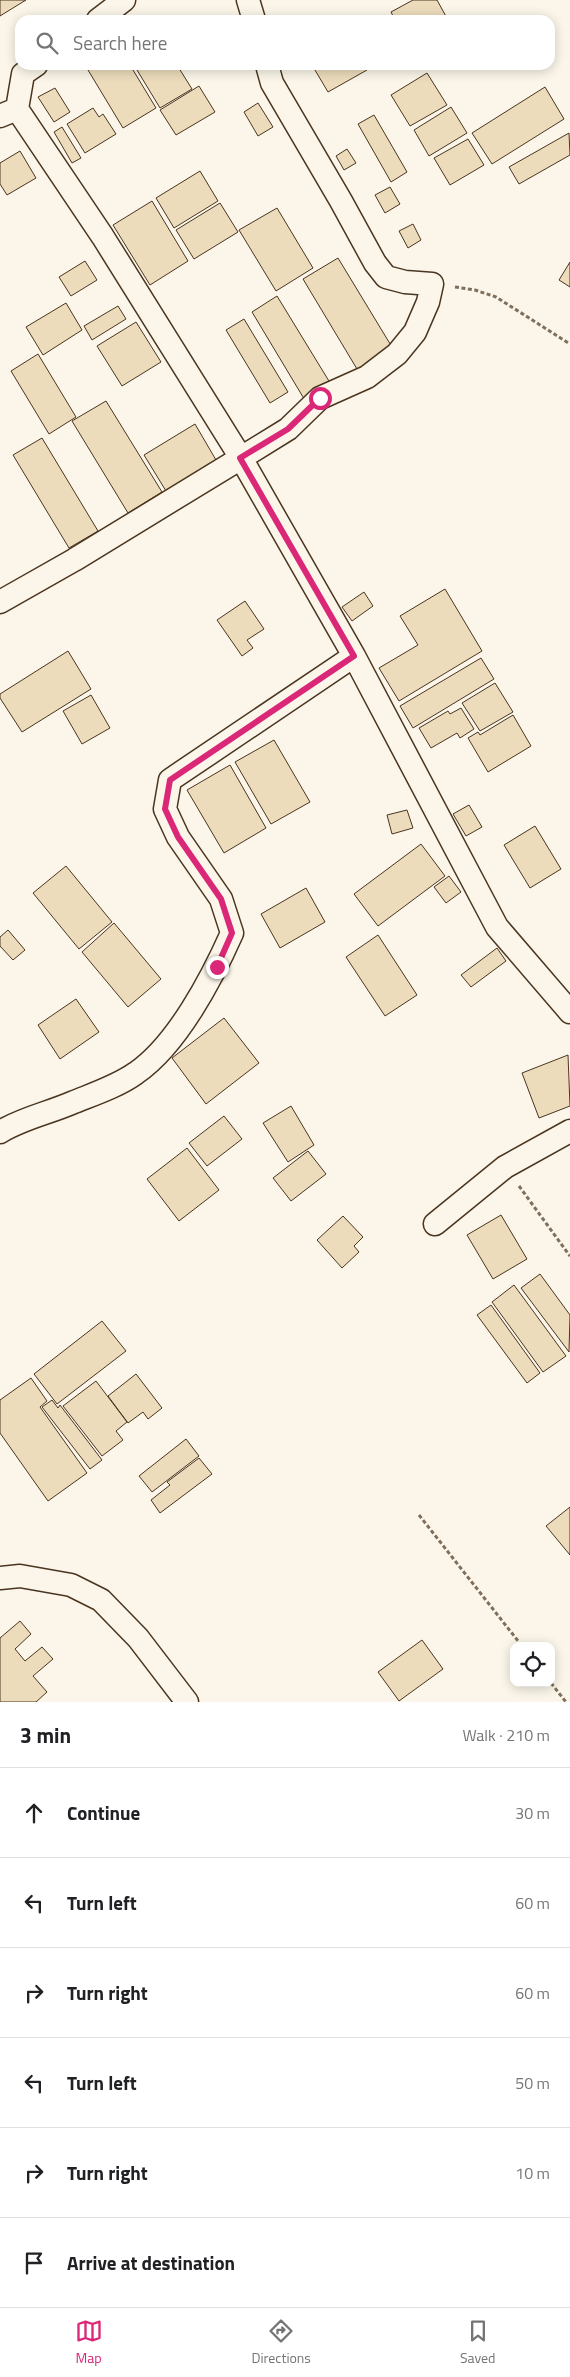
<!DOCTYPE html>
<html lang="en">
<head>
<meta charset="utf-8">
<style>
  :root { --surface:#fff; --page:#f6f6f6; --text:#202124; --muted:#757577; --line:#e0e0e0; --accent:#db2777 }
  body { margin:0; font-family:"Titillium Web",sans-serif; background:var(--page); color:var(--text) }
  .controls { position:absolute; right:15px; bottom:15px; display:grid; overflow:hidden; border-radius:10px; box-shadow:0 2px 12px #0003 }
  .controls button { width:45px; height:45px; display:grid; place-items:center; padding:0; border:0; border-bottom:1px solid var(--line); background:var(--surface); color:var(--text); font:25px sans-serif }
  .stop { position:absolute; width:15px; height:15px; margin:-11px; border:4px solid #db2777; border-radius:50%; background:#fff }
  .stop.end { background:#db2777; border-color:#fff; box-shadow:0 1px 5px #0008 }
  .list { margin:0; padding:0; list-style:none }
  h2 { display:flex; justify-content:space-between; align-items:center; height:65px; margin:0; padding:0 20px; font-size:21px }
  h2 small { font-size:16px; font-weight:400; color:var(--muted) }
  .list li { display:grid; grid-template-columns:32px 1fr auto; gap:15px; align-items:center; box-sizing:border-box; height:90px; padding:0 20px; border-top:1px solid var(--line) }
  .list b { display:block; font-size:19px; white-space:nowrap }
  .list em { font-size:16px; font-style:normal; color:var(--muted) }
  .icon { flex:none; width:28px; height:28px; fill:none; stroke:currentColor; stroke-width:2; stroke-linecap:round; stroke-linejoin:round }
  .map { position:relative; flex:none; width:570px; height:1702px; overflow:hidden }
  .search { position:absolute; background:var(--surface); box-shadow:0 2px 12px #0003; left:15px; right:15px; top:15px; height:55px; display:flex; align-items:center; gap:12px; box-sizing:border-box; padding:0 18px; border-radius:15px; color:var(--muted); font-size:19px }
  .sheet { height:605px; background:var(--surface) }
  nav { display:flex; justify-content:space-around; align-items:center; box-sizing:border-box; height:70px; border-top:1px solid var(--line); background:var(--surface); font-size:14px; color:var(--muted) }
  nav a { display:grid; justify-items:center; gap:2px }
  nav .on { color:var(--accent) }
  .map>svg:first-child { display:block }
  .building { fill:#ecdcbc; stroke:#4a3520 }
  .lines { fill:none; stroke-linecap:round; stroke-linejoin:round }
  .minor-casing { stroke:#4a3520; stroke-width:25 }
  .path { stroke:#7f6f5c; stroke-width:3; stroke-dasharray:4 2.5; stroke-linecap:butt }
  .minor { stroke:#fbf6e9; stroke-width:22 }
  .route { stroke:#db2777; stroke-width:6 }
</style>
</head>
<body>
<div class="map">
<svg width="570" height="1702" viewBox="0 0 570 1702">
  <rect width="100%" height="100%" fill="#fbf6e9"/>
  <path class="building" d="M0,0H26L0,16Z
    M413,0H437L448,20H395L391,12Z
    M97,65H130L156,108L123,128L88,70Z
    M134,65H177L192,89L160,108Z
    M312,65H364L367,70L328,92Z
    M427,73L447,105L410,126L391,95Z
    M199,86L215,112L176,135L160,110Z
    M545,87L564,119L492,164L472,133Z
    M55,88L70,112L54,122L38,97Z
    M258,103L273,127L258,136L244,112Z
    M451,107L467,133L429,156L414,130Z
    M93,108L99,117L103,114L116,134L85,153L67,124Z
    M374,115L407,172L391,182L358,124Z
    M62,127L81,158L72,163L54,132Z
    M569,133L570,155L519,184L509,167Z
    M468,139L484,165L450,185L434,158Z
    M347,149L356,163L344,170L336,156Z
    M20,151L36,178L7,195L0,184V163Z
    M200,171L218,201L174,228L156,198Z
    M390,187L400,204L385,213L375,195Z
    M152,201L188,261L150,285L113,225Z
    M220,203L238,232L194,259L176,230Z
    M277,208L313,268L276,291L239,230Z
    M413,224L421,240L408,248L399,231Z
    M338,258L395,352L360,374L303,279Z
    M85,261L97,280L71,296L59,277Z
    M570,262V287L559,280Z
    M277,296L332,386L306,402L252,312Z
    M66,303L82,330L43,355L26,327Z
    M118,306L126,319L92,340L84,326Z
    M244,319L288,392L270,403L226,330Z
    M136,322L161,362L122,386L97,346Z
    M38,354L76,417L49,434L11,371Z
    M106,401L162,492L128,513L72,421Z
    M195,424L216,460L166,491L144,455Z
    M42,438L98,531L69,548L13,455Z
    M445,589L482,651L399,701L379,668L418,645L400,616Z
    M364,592L373,606L352,621L342,607Z
    M245,601L264,629L247,640L253,648L242,656L217,620Z
    M68,651L91,689L22,732L0,698V694Z
    M481,658L494,679L413,728L400,706Z
    M495,683L513,712L480,731L462,703Z
    M91,695L110,728L82,744L63,711Z
    M461,708L474,729L460,738L457,733L431,748L419,728L448,711L450,714Z
    M513,715L531,746L488,772L468,738L478,732L480,735Z
    M274,740L310,802L271,824L235,762Z
    M230,765L266,828L224,853L187,790Z
    M469,805L482,827L466,836L453,814Z
    M407,810L413,828L392,834L387,815Z
    M535,826L561,869L530,888L504,845Z
    M421,844L445,876L378,926L354,894Z
    M66,866L112,922L79,949L33,893Z
    M449,876L461,892L446,903L434,887Z
    M306,888L325,922L280,948L261,914Z
    M114,923L161,979L128,1007L82,952Z
    M8,930L25,950L13,960L0,946V937Z
    M378,935L417,995L385,1016L346,957Z
    M497,948L506,961L471,987L461,975Z
    M76,999L99,1032L60,1059L38,1025Z
    M224,1018L259,1063L206,1104L172,1058Z
    M568,1055L570,1106L539,1118L522,1073Z
    M291,1106L314,1145L288,1162L263,1123Z
    M224,1116L242,1139L207,1166L189,1143Z
    M187,1148L219,1190L179,1221L147,1179Z
    M308,1151L326,1174L291,1201L273,1178Z
    M501,1215L527,1259L493,1279L467,1235Z
    M343,1216L363,1237L354,1246L359,1252L342,1268L317,1240Z
    M540,1274L570,1315L569,1352L521,1288Z
    M514,1285L566,1356L543,1372L492,1302Z
    M491,1305L540,1373L527,1383L477,1315Z
    M102,1321L126,1351L57,1404L34,1374Z
    M136,1374L162,1408L148,1419L143,1412L128,1423L108,1396Z
    M31,1378L47,1401L40,1407L87,1473L48,1501L0,1433V1400Z
    M96,1381L127,1422L116,1431L123,1440L102,1456L63,1406Z
    M52,1400L58,1408L60,1405L102,1460L90,1469L42,1407Z
    M186,1439L199,1456L152,1492L139,1476Z
    M199,1458L212,1474L160,1513L151,1500L170,1485L167,1482Z
    M570,1507V1555L546,1526Z
    M20,1621L31,1634L15,1649L25,1661L42,1647L53,1659L33,1676L47,1692L36,1702H0V1638Z
    M422,1640L443,1669L399,1701L378,1672Z"/>
  <g class="lines">
    <g class="minor-casing">
      <path id="minor" d="M248,0L254,20
        M98,20L124,0
        M17,109L103,237L241,458L354,656L497,927L570,1012
        M0,116L17,109L23,74L36,65
        M0,602L74,560L241,458L288,429L320,398L367,377L397,354L415,332L428,302L432,284L405,282L386,277L375,263L341,201L272,83L267,65
        M0,1132C23,1118 49,1113 74,1102C94,1094 118,1086 136,1073C177,1045 212,978 232,933L221,899L178,837L165,809L170,780L354,656
        M435,1224L505,1167L570,1131
        M0,1578L20,1576L71,1585L101,1600L138,1638L187,1702"/>
    </g>
    <path class="path" d="M455,287L475,290L496,297L570,344
      M519,1186L570,1256
      M419,1515L522,1646
      M551,1683L566,1702"/>
    <use href="#minor" class="minor"/>
  </g>
  <g class="lines">
    <path class="route" d="M217,967L232,933L221,899L178,837L165,809L170,780L354,656L240,458L288,429L320,398"/>
  </g>
</svg>
<div class="controls">
<button><svg class="icon" aria-label="locate" viewBox="0 0 24 24"><circle cx="12" cy="12" r="6"/><path d="M12 2v4M12 18v4M2 12h4M18 12h4"/></svg></button>
</div>
<div class="stop" style="left:320px;top:398px"></div>
<div class="stop end" style="left:217px;top:967px"></div>
<div class="search"><svg class="icon" aria-label="search" viewBox="0 0 24 24"><circle cx="10" cy="10" r="6"/><path d="M15 15l6 6"/></svg>Search here</div>
</div>
<section class="sheet">
<h2>3 min<small>Walk · 210 m</small></h2>
<ul class="list">
<li><svg class="icon" aria-label="ahead" viewBox="0 0 24 24"><path d="M12 20V5M6 11l6-6 6 6"/></svg><div><b>Continue</b></div><em>30 m</em></li>
<li><svg class="icon" aria-label="left" viewBox="0 0 24 24"><path d="M17 20v-9H6M10 6l-5 5 5 5"/></svg><div><b>Turn left</b></div><em>60 m</em></li>
<li><svg class="icon" aria-label="right" viewBox="0 0 24 24"><path d="M7 20v-9h11M14 6l5 5-5 5"/></svg><div><b>Turn right</b></div><em>60 m</em></li>
<li><svg class="icon" aria-label="left" viewBox="0 0 24 24"><path d="M17 20v-9H6M10 6l-5 5 5 5"/></svg><div><b>Turn left</b></div><em>50 m</em></li>
<li><svg class="icon" aria-label="right" viewBox="0 0 24 24"><path d="M7 20v-9h11M14 6l5 5-5 5"/></svg><div><b>Turn right</b></div><em>10 m</em></li>
<li><svg class="icon" aria-label="arrive" viewBox="0 0 24 24"><path d="M6 21V4h12l-3 4 3 4H6"/></svg><div><b>Arrive at destination</b></div></li>
</ul>
</section>
<nav>
<a class="on"><svg class="icon" aria-label="map" viewBox="0 0 24 24"><path d="M3 6l6-2 6 2 6-2v14l-6 2-6-2-6 2zM9 4v14M15 6v14"/></svg>Map</a>
<a><svg class="icon" aria-label="directions" viewBox="0 0 24 24"><path d="M12 3l9 9-9 9-9-9zM9 14v-3h6M13 9l2 2-2 2"/></svg>Directions</a>
<a><svg class="icon" aria-label="saved" viewBox="0 0 24 24"><path d="M7 4h10v16l-5-4-5 4z"/></svg>Saved</a>
</nav>
</body>
</html>
